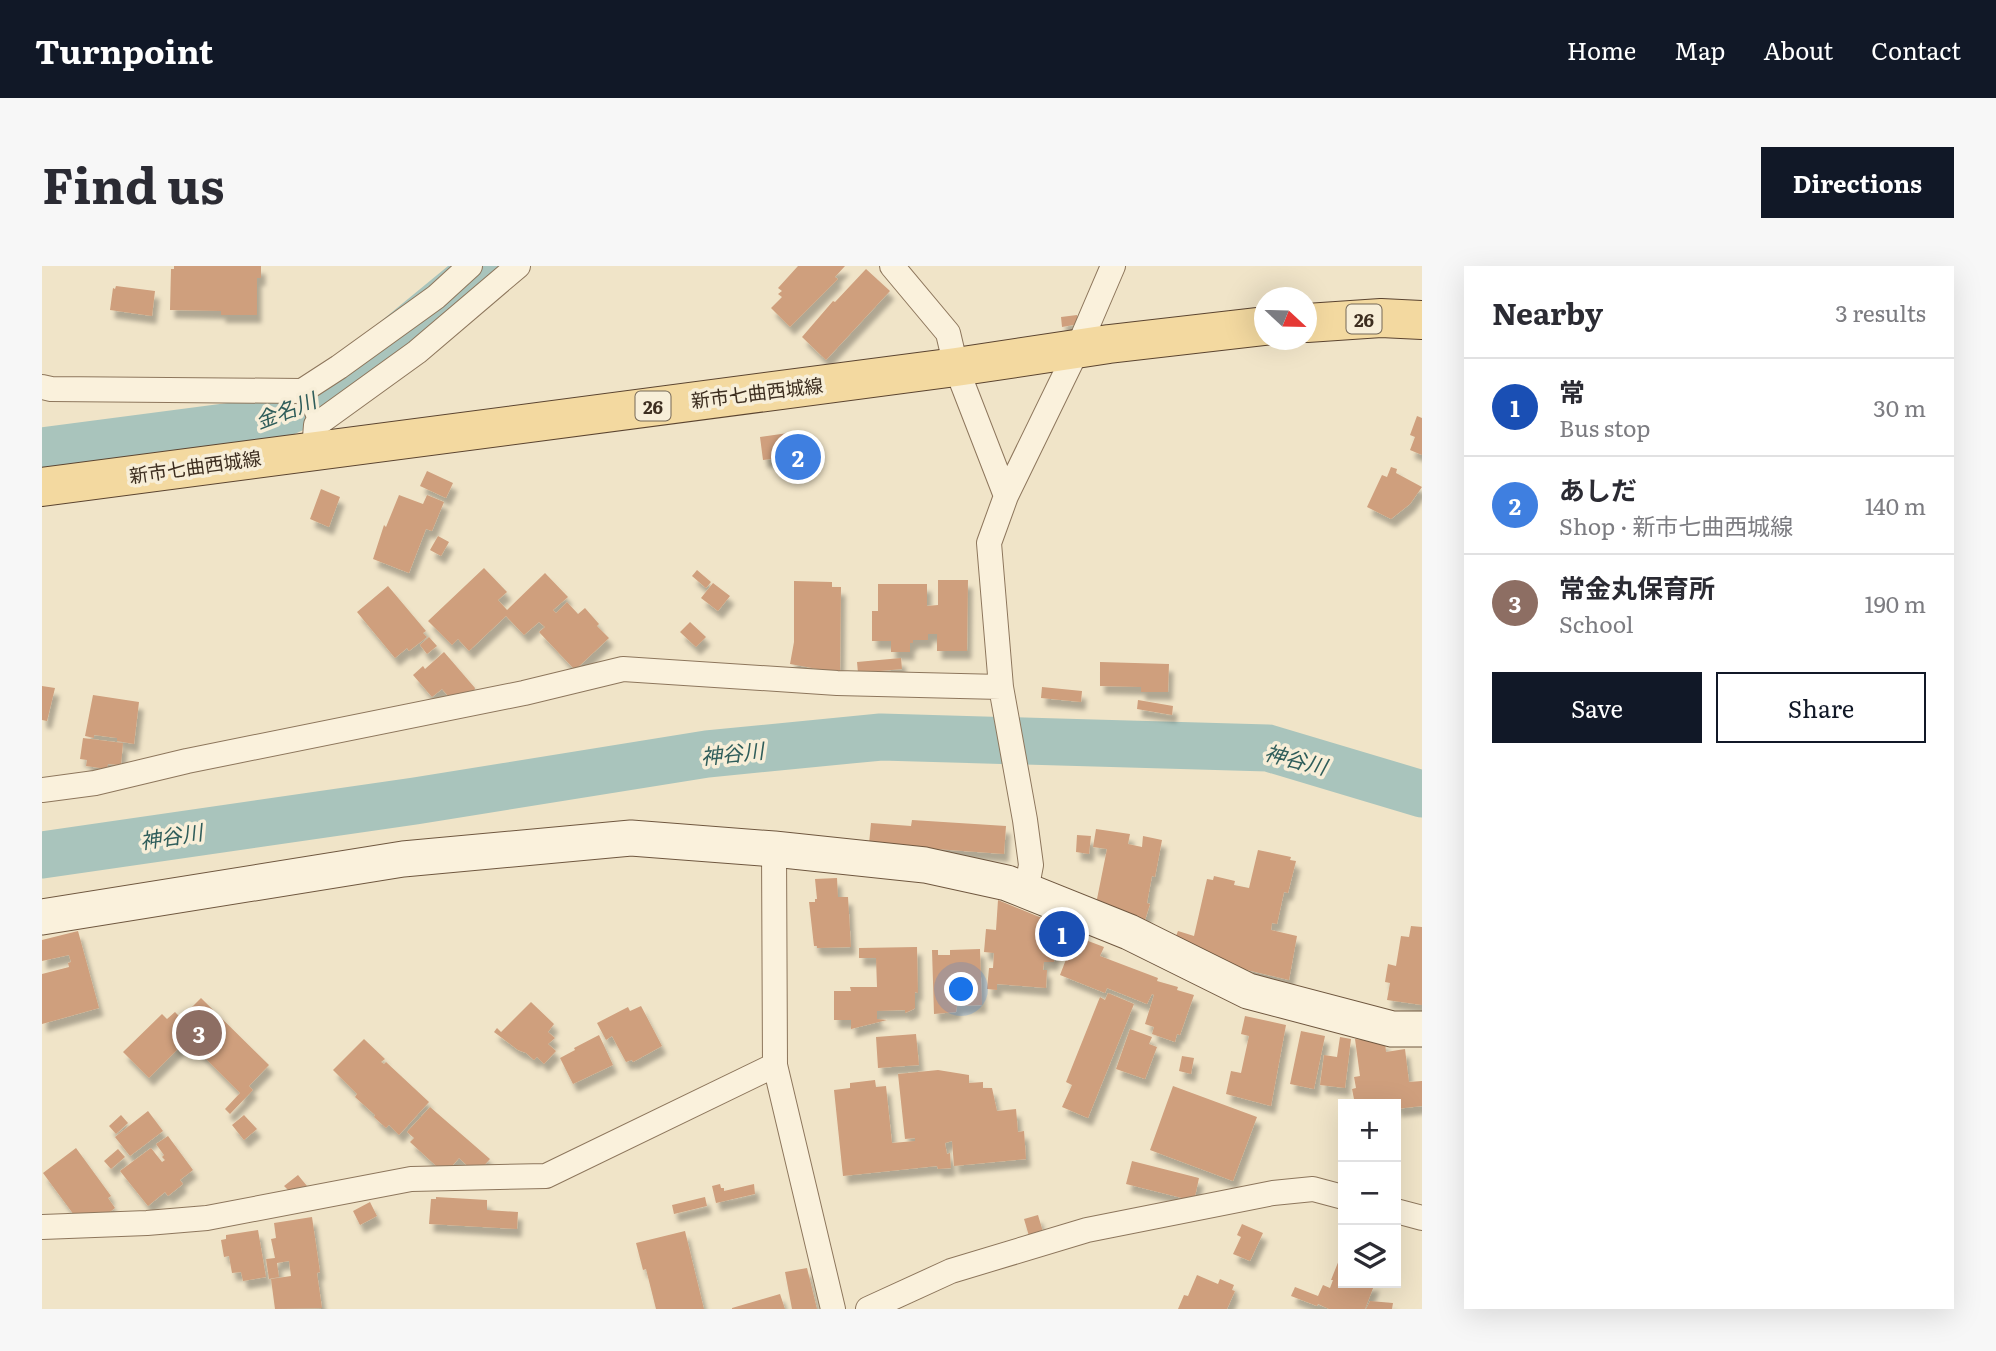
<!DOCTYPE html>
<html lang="en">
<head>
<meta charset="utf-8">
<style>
  :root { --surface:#fff; --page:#f7f7f7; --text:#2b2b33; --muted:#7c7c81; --line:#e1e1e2; --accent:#111827 }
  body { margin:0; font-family:Literata,"Noto Sans JP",serif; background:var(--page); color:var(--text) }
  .controls { position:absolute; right:21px; bottom:21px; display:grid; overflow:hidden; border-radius:0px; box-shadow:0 7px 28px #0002 }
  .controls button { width:63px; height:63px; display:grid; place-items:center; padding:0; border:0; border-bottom:2px solid var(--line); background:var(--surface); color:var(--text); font:35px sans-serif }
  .compass { position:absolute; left:1212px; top:21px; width:63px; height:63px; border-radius:50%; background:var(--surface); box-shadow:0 7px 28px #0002; rotate:112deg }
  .you { position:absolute; left:920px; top:724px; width:24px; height:24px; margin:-18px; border:5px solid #fff; border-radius:50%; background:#1a73e8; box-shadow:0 0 0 10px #1a73e833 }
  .badge { display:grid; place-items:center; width:46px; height:46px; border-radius:50%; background:var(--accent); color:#fff; font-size:23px; font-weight:700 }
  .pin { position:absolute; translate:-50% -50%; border:4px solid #fff; box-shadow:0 2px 7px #0006 }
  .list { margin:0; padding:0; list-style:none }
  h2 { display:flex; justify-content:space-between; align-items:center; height:91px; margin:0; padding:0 28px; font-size:30px }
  h2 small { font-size:23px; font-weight:400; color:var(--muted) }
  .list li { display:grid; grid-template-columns:46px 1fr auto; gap:21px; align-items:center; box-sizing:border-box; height:98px; padding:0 28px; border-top:2px solid var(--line) }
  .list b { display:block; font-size:26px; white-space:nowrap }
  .list p { margin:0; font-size:23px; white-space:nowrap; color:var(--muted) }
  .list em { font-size:23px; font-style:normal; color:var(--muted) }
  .actions { display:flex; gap:14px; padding:21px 28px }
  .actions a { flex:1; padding:16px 0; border:2px solid var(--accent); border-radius:0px; text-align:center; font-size:24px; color:var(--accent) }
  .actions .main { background:var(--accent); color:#fff }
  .icon { flex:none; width:38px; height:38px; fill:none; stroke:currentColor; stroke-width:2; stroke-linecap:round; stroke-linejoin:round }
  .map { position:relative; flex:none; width:1380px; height:1043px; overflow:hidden; border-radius:0px }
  header { display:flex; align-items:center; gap:42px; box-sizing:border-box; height:98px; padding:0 35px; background:var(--accent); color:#fff }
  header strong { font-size:33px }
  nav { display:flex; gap:38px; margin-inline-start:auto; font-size:24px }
  .intro { display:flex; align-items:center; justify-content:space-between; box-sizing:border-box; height:168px; padding:0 42px }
  h1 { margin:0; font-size:49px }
  .button { padding:18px 32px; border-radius:0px; background:var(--accent); color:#fff; font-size:24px; font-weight:700 }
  main { display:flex; gap:42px; padding:0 42px }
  aside { flex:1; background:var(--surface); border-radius:0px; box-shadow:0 7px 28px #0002 }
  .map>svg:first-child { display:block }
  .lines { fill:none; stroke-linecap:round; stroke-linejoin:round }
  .river { stroke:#a9c4bc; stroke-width:47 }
  .building { fill:#cf9f7d; filter:url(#shadow) }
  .lane-casing { stroke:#8d765c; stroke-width:14 }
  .street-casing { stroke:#8d765c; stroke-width:26 }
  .secondary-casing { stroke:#6f573f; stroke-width:37 }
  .primary-casing { stroke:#5b4430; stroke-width:40 }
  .lane { stroke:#faf1dc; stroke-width:12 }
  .street { stroke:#faf1dc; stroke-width:24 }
  .secondary { stroke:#faf1dc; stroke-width:35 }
  .primary { stroke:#f3d9a0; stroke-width:38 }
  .labels { text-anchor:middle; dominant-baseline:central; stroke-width:7; stroke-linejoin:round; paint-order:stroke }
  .shield { fill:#f7eed8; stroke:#756857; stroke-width:2 }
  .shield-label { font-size:18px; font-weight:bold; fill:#3d2e20 }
  .street-label { font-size:19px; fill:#3d2e20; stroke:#f7eed8 }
  .water-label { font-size:21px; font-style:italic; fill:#2f5d5a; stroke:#f7eed8 }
</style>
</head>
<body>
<header>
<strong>Turnpoint</strong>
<nav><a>Home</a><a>Map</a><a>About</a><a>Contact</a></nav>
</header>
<div class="intro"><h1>Find us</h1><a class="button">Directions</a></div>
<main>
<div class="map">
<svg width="1380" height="1043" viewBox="0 0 1380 1043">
  <defs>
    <filter id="shadow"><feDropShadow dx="4.5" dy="8" stdDeviation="2" flood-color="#0004"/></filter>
  </defs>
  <rect width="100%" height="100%" fill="#f0e4c8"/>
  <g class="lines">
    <path class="river" d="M0,185L222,156L279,130L335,89L443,0
      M0,589L373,535L665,488L839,471L1226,482L1380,528"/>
  </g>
  <path class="building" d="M132,0H219V12H215V49H179V45L128,44L129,3H132Z
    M756,0H803L793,11L796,13L748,61L729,42L740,31L736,28L740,25L736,22Z
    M824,3L848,25L784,94L760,71L791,35L793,36Z
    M74,20L113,25L110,50L68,44L71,22L73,23Z
    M1035,49L1037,58L1020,61L1019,51Z
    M1375,150L1380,152V189L1368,184L1373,171L1368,169Z
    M760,165L763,189L721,194L718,171Z
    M1349,201L1355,203L1354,207L1380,221L1368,238L1349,253L1325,241L1340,209L1345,211Z
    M385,205L411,217L404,232L378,220Z
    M279,223L298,231L287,261L268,253Z
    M357,229L381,238L385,229L402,236L390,265L384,263L367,307L331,293L342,259L344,261Z
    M396,270L407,276L399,290L388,284Z
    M442,302L465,326L456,334L465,344L503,307L526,331L511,344L514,347L525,336L536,348L543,342L557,358L555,360L567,372L533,404L497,366L503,361L497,356L482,369L464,350L427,385L416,373L410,379L386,355Z
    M655,304L669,316L664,322L650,310Z
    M896,314H926L925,385H895V368H886V374H871V377H868V386H849V375H830V345H836V318H885V340L896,339Z
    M752,315L790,316V321H799L798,407L748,398L752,376Z
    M671,317L688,330L676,345L659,332Z
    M346,320L384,365L381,367L385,371L367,385L365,382L353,392L315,346Z
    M648,356L664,371L654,381L638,366Z
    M387,371L395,380L385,388L378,379Z
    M402,386L433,422L431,429L407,431L400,423L390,431L371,409L381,400L383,403Z
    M859,392L860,403L816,407L815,396Z
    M1058,396L1127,398L1126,426H1099V421L1058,420Z
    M0,420L13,422L5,455L0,454Z
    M1000,421L1040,425L1039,436L999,432Z
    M51,429L97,436L92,478L75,475V472L52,469V472L43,470Z
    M1096,434L1131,440L1130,449L1095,443Z
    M41,472L81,477L79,499L66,498L65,503L44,500L45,494L38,493Z
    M870,554L964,560L962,588L827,578L829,557L869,560Z
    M1054,563L1088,568L1086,578L1100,581L1101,570L1120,574L1113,611L1110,610L1105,637L1108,638L1100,664L1053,643L1065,583L1051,581Z
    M1035,569L1049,570L1047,588L1034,586Z
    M1216,584L1249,591L1248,594L1254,595L1246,627L1242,626L1235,658L1230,657L1229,664L1255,670L1247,714L1201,703L1132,675L1136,665L1152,670L1165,613L1171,614L1172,610L1193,615L1192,619L1207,622Z
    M795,612L796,631H806L809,681L775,682V680H772L767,636H773V633H775L773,613Z
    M956,634L1000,652L999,663L1014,664L1012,696H1002L1001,704H1005L1004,722L955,718V724L945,723L947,702H951L952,687L942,686L944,663L954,664Z
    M1369,660L1380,661V739L1345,734L1348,717L1343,716L1346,698L1354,700L1359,670L1367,671Z
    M36,665L57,742L0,758V708L27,701L26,697L29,696L27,689L0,695V674Z
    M1033,670L1062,681L1058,690L1116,712L1115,715L1136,721L1135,724L1152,729L1138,769L1135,768L1133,776L1110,768L1112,761L1103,758L1112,729L1110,728L1105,738L1065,722L1063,727L1018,709Z
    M875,681L876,727L873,726V742L872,743L863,747V744L835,745V753L845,754L809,763V754H792V725H809L808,721H835L834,692H817V682Z
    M938,683L940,739L915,740L914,746L892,748L890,684H896V689H908V684Z
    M1066,727L1092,738L1046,852L1020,841L1030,819L1024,816L1058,731L1063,734Z
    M159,732L227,799L207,820L211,824L188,848L183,843L198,827L145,774L107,812L81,786L120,748L125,753L133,746L139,752Z
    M489,736L512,758L506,766L513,772L506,778L514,785L502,798L495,791L492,794L484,787L476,784L452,766L455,762L459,766Z
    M599,740L620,780L591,796L590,794L584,796L570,770L564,774L555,757L586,741L588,745Z
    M1203,750L1244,759L1229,840L1184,828L1189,805L1199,807L1207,770L1199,768Z
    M1088,763L1110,771L1107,778L1115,781L1103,813L1074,803Z
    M1259,765L1283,770L1272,823L1248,818Z
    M874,768L877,799L836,802L834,771Z
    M557,769L571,799L531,818L518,792L533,784L532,782Z
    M1298,771L1309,773L1303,822L1278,819L1282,789L1295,791Z
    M322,773L343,793L339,796L342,798L344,796L387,836L357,869L347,859L344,862L332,851L333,849L313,831L315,828L291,804Z
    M1313,773L1343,776L1344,786L1363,783L1367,816L1380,815V840L1354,843V838H1313L1310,823L1314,822L1312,811L1318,810Z
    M1140,790L1152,792L1149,808L1137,805Z
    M896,804L927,809V817L941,816V822H950L955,845L974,843L976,866L982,865L984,893L912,900L910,875L903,877L905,888L908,887L909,902L896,903L895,900L801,910L792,824L808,822V817L833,814L834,821L844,820L850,877L873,875V872L863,873L856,808Z
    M1131,820L1215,851L1191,915L1108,884Z
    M388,841L448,893L434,908L417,892L403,908L368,876L372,872L365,866Z
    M106,845L121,865L88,890L73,871Z
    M79,849L86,857L74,868L67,860Z
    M202,849L215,863L202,874L190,859Z
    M126,870L151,904L138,914L141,918L126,930L123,926L106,940L78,905L109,882L120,896L123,894L120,891L122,889L114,878Z
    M34,882L69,930L66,932L73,942L56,955L35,953L1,907Z
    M76,883L83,891L69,903L62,895Z
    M1090,895L1157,912L1152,935L1084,918Z
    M256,909L265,920L246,924L242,920Z
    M678,918L679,922H682V925L712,918L713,928L674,937L670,920Z
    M394,931L445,934V944L476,946L475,963L387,958L389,933H394Z
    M663,931L665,940L632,948L630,939Z
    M328,936L335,950L318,959L311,945Z
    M996,949L1001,966L987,970L982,953Z
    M270,951L278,1006L275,1007L280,1042L233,1043L229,1013L249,1010L247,995L235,997L237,1011L227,1013L224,993L233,992L229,973L234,972L232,957Z
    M1200,958L1221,967L1208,995L1191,988L1199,971L1195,969Z
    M216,964L224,1011L201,1015L199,1006L190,1007L187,990L182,991L179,974L184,973V969Z
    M643,965L662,1043H614L604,1003L601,1004L594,977Z
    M1301,984V1017H1333L1323,1043H1287L1276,1038L1275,1040L1249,1030L1253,1021L1276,1030L1281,1019L1288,1022L1291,1014H1289Z
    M765,1002L775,1043H750L743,1006Z
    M1155,1009L1176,1018L1178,1013L1192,1019L1190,1024L1193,1025L1185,1043H1136L1142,1029L1146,1030Z
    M738,1028L743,1043H690V1042Z
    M1328,1035L1351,1037L1350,1043H1324Z"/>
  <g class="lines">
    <g class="lane-casing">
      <path id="lane" d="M260,125L274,159"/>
    </g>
    <g class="street-casing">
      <path id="street" d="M850,0L906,67L914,101L964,230
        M0,121L9,123L260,125L297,101L394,31L428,0
        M272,184L274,159L375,86L476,0
        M0,524L53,517L145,495L482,427L581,403L795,417L959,421
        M732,583L733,799L791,1043
        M984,625L989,599L983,554L959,421L947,277L964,230L1035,84L1071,0
        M1354,945L1380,952
        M0,961L105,957L165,952L369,913L504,910L733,799
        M826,1043L909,1005L1045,964L1231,927L1271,923L1301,931"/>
    </g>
    <g class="secondary-casing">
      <path id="secondary" d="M0,651L361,593L589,572L732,583L883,599L965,617L1087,666L1206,725L1350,763H1380"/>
    </g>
    <g class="primary-casing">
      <path id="primary" d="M1265,57L1339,52L1380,54
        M0,221L914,101L1067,78L1223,60"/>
    </g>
    <use href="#lane" class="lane"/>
    <use href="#street" class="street"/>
    <use href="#secondary" class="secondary"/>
    <use href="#primary" class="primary"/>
  </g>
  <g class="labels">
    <g class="shield">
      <rect x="1304.5" y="38.5" width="35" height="29" rx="5"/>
      <rect x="593.5" y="125.5" width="35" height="29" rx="5"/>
    </g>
    <g class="shield-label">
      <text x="1322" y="53">26</text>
      <text x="611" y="140">26</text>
    </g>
    <g class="street-label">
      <text transform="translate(715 126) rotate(-7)">新市七曲西城線</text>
      <text transform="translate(153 200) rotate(-8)">新市七曲西城線</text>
    </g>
    <g class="water-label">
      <text transform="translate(243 143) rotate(-21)">金名川</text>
      <text transform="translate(690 486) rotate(-6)">神谷川</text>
      <text transform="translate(1254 492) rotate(14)">神谷川</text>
      <text transform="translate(129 569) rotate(-9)">神谷川</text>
    </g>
  </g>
</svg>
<div class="controls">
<button>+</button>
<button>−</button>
<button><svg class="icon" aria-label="layers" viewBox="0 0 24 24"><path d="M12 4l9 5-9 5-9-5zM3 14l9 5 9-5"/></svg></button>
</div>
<svg class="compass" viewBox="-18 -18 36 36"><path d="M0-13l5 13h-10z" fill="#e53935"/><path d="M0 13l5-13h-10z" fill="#7c7c81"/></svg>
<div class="you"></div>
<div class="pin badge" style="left:1020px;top:668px;background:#1a4fb4">1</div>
<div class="pin badge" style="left:756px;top:191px;background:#3f7fe0">2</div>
<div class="pin badge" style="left:157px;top:767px;background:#8d6e63">3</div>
</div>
<aside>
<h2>Nearby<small>3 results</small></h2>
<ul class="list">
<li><span class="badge" style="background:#1a4fb4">1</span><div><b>常</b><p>Bus stop</p></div><em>30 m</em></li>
<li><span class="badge" style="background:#3f7fe0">2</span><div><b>あしだ</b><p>Shop · 新市七曲西城線</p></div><em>140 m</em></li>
<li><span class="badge" style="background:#8d6e63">3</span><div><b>常金丸保育所</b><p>School</p></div><em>190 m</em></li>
</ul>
<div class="actions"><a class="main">Save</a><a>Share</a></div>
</aside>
</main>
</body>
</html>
